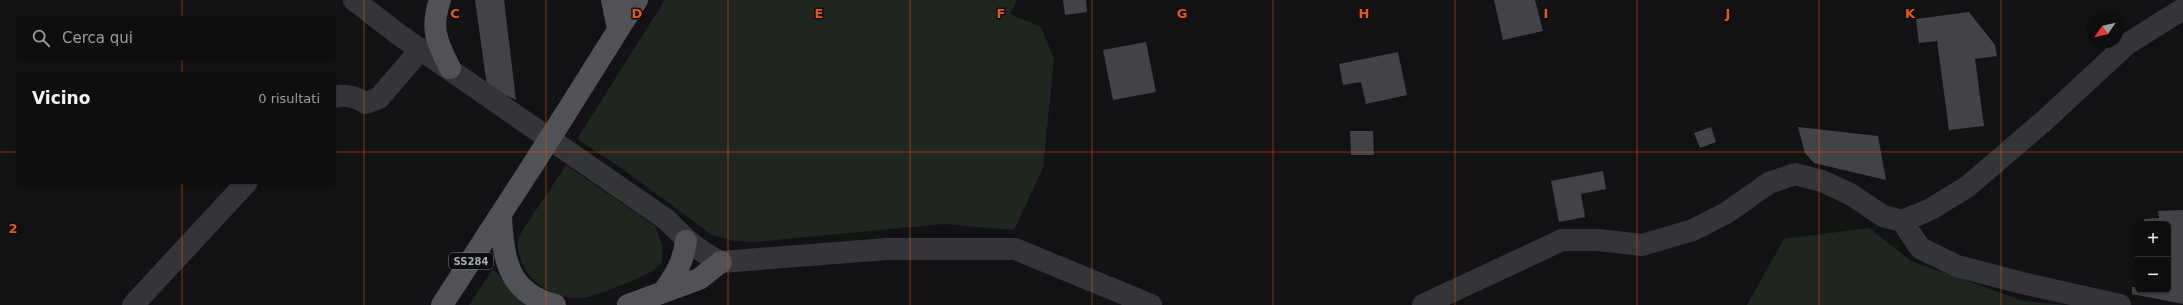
<!DOCTYPE html>
<html lang="it">
<head>
<meta charset="utf-8">
<style>
  :root { --surface:#0e0e0f; --page:#1c1c1d; --text:#f1f3f6; --muted:#9b9c9e; --line:#2e2e2f }
  body { margin:0; font-family:"DejaVu Sans",sans-serif; background:var(--page); color:var(--text) }
  .controls { position:absolute; right:12px; bottom:12px; display:grid; overflow:hidden; border-radius:6px; box-shadow:0 1px 3px #0004 }
  .controls button { width:36px; height:36px; display:grid; place-items:center; padding:0; border:0; border-bottom:1px solid var(--line); background:var(--surface); color:var(--text); font:20px sans-serif }
  .compass { position:absolute; left:2087px; top:12px; width:36px; height:36px; border-radius:50%; background:var(--surface); box-shadow:0 1px 3px #0004; rotate:236deg }
  .list { margin:0; padding:0; list-style:none }
  h2 { display:flex; justify-content:space-between; align-items:center; height:52px; margin:0; padding:0 16px; font-size:17px }
  h2 small { font-size:13px; font-weight:400; color:var(--muted) }
  .icon { flex:none; width:22px; height:22px; fill:none; stroke:currentColor; stroke-width:2; stroke-linecap:round; stroke-linejoin:round }
  .map { position:relative; flex:none; width:2183px; height:305px; overflow:hidden }
  .search { position:absolute; background:var(--surface); box-shadow:0 1px 3px #0004; left:16px; top:16px; width:320px; height:44px; display:flex; align-items:center; gap:10px; box-sizing:border-box; padding:0 14px; border-radius:6px; color:var(--muted); font-size:15px }
  .panel { position:absolute; background:var(--surface); box-shadow:0 1px 3px #0004; left:16px; top:72px; width:320px; height:112px; border-radius:6px }
  .map>svg:first-child { display:block }
  .green { fill:#1f2620 }
  .building { fill:#424347 }
  .lines { fill:none; stroke-linecap:round; stroke-linejoin:round }
  .minor { stroke:#343538; stroke-width:22 }
  .major { stroke:#505257; stroke-width:22 }
  .major-bridge { stroke:#505257; stroke-width:22 }
  .grid { fill:none; stroke:#e8590c; stroke-width:1; stroke-opacity:0.55 }
  .labels { text-anchor:middle; dominant-baseline:central; stroke-width:3; stroke-linejoin:round; paint-order:stroke }
  .shield { fill:#0d0d0f; stroke:#787b82; stroke-width:1 }
  .shield-label { font-size:10px; font-weight:bold; fill:#a6aab3 }
  .grid-label { font-size:13px; text-anchor:middle; font-weight:bold; fill:#e8590c; stroke:#0d0d0f; stroke-width:3; stroke-linejoin:round; paint-order:stroke }
</style>
</head>
<body>
<div class="map">
<svg width="2183" height="305" viewBox="0 0 2183 305">
  <rect width="100%" height="100%" fill="#121214"/>
  <path class="green" d="M665,0H1017L1010,14L1041,27L1054,59L1043,168L1014,230L944,224L755,242L735,241L712,235L621,168L577,139Z
    M566,165L655,226L663,247L662,262C658,265 655,270 651,272C639,278 601,294 588,297C554,304 515,276 518,240C519,233 560,176 566,165Z
    M1869,228L1911,261L2024,301L2065,305H1747L1784,239Z
    M493,269L527,305H469Z"/>
  <path class="building" d="M475,0H504L516,100L487,86Z
    M1063,0H1086L1087,12L1065,15Z
    M1494,0H1535L1543,31L1503,40Z
    M1969,12L1995,45L1997,56L1975,59L1984,126L1949,130L1937,41L1919,43L1916,19Z
    M1146,42L1156,92L1113,100L1103,50Z
    M1398,52L1407,95L1366,104L1361,82L1343,85L1339,64Z
    M1711,127L1716,142L1700,148L1694,133Z
    M1798,127L1878,136L1886,180L1814,163L1805,153Z
    M1350,131H1373L1374,155H1351Z
    M1603,171L1606,189L1581,194L1585,217L1559,222L1551,181Z
    M2183,210V304L2132,294V287H2138V290H2168V224H2144V219L2159,218L2158,211Z"/>
  <g class="lines">
    <path class="minor" d="M354,0L398,34L667,220C684,238 699,252 721,262L887,249H1015L1151,305
      M334,97C347,94 355,97 366,103L379,98L421,49
      M1902,221L1920,248L1957,266L2018,282L2120,305
      M133,305L247,182
      M1423,305L1562,240H1598L1642,245L1693,230L1726,213L1769,183L1795,174L1822,181L1852,195L1883,216L1902,221L1929,210L1967,187L2044,121L2127,44L2183,9"/>
    <path class="major" d="M440,0C430,28 437,43 450,68
      M612,0L618,29
      M564,116L637,0
      M501,217C503,259 508,293 555,305
      M663,292C676,275 683,262 686,241
      M442,305L534,163
      M628,305L699,279L721,262"/>
    <path class="major-bridge" d="M534,163L564,116"/>
  </g>
  <path class="grid" d="M182,0V18M364,0V305M546,0V305M728,0V305M910,0V305M1092,0V305M1273,0V305M1455,0V305M1637,0V305M1819,0V305M2001,0V305M182,58V74M0,152H18M334,152H2183M182,182V305"/>
  <g class="labels">
    <rect class="shield" x="449" y="253" width="44" height="16" rx="3"/>
    <g class="shield-label">
      <text x="471" y="261">SS284</text>
    </g>
  </g>
  <g class="grid-label">
    <text x="455" y="18">C</text>
    <text x="637" y="18">D</text>
    <text x="819" y="18">E</text>
    <text x="1001" y="18">F</text>
    <text x="1182" y="18">G</text>
    <text x="1364" y="18">H</text>
    <text x="1546" y="18">I</text>
    <text x="1728" y="18">J</text>
    <text x="1910" y="18">K</text>
    <text x="13" y="233">2</text>
  </g>
</svg>
<div class="controls">
<button>+</button>
<button>−</button>
</div>
<svg class="compass" viewBox="-18 -18 36 36"><path d="M0-13l5 13h-10z" fill="#e53935"/><path d="M0 13l5-13h-10z" fill="#9b9c9e"/></svg>
<div class="search"><svg class="icon" aria-label="search" viewBox="0 0 24 24"><circle cx="10" cy="10" r="6"/><path d="M15 15l6 6"/></svg>Cerca qui</div>
<section class="panel">
<h2>Vicino<small>0 risultati</small></h2>
<ul class="list">
</ul>
</section>
</div>
</body>
</html>
